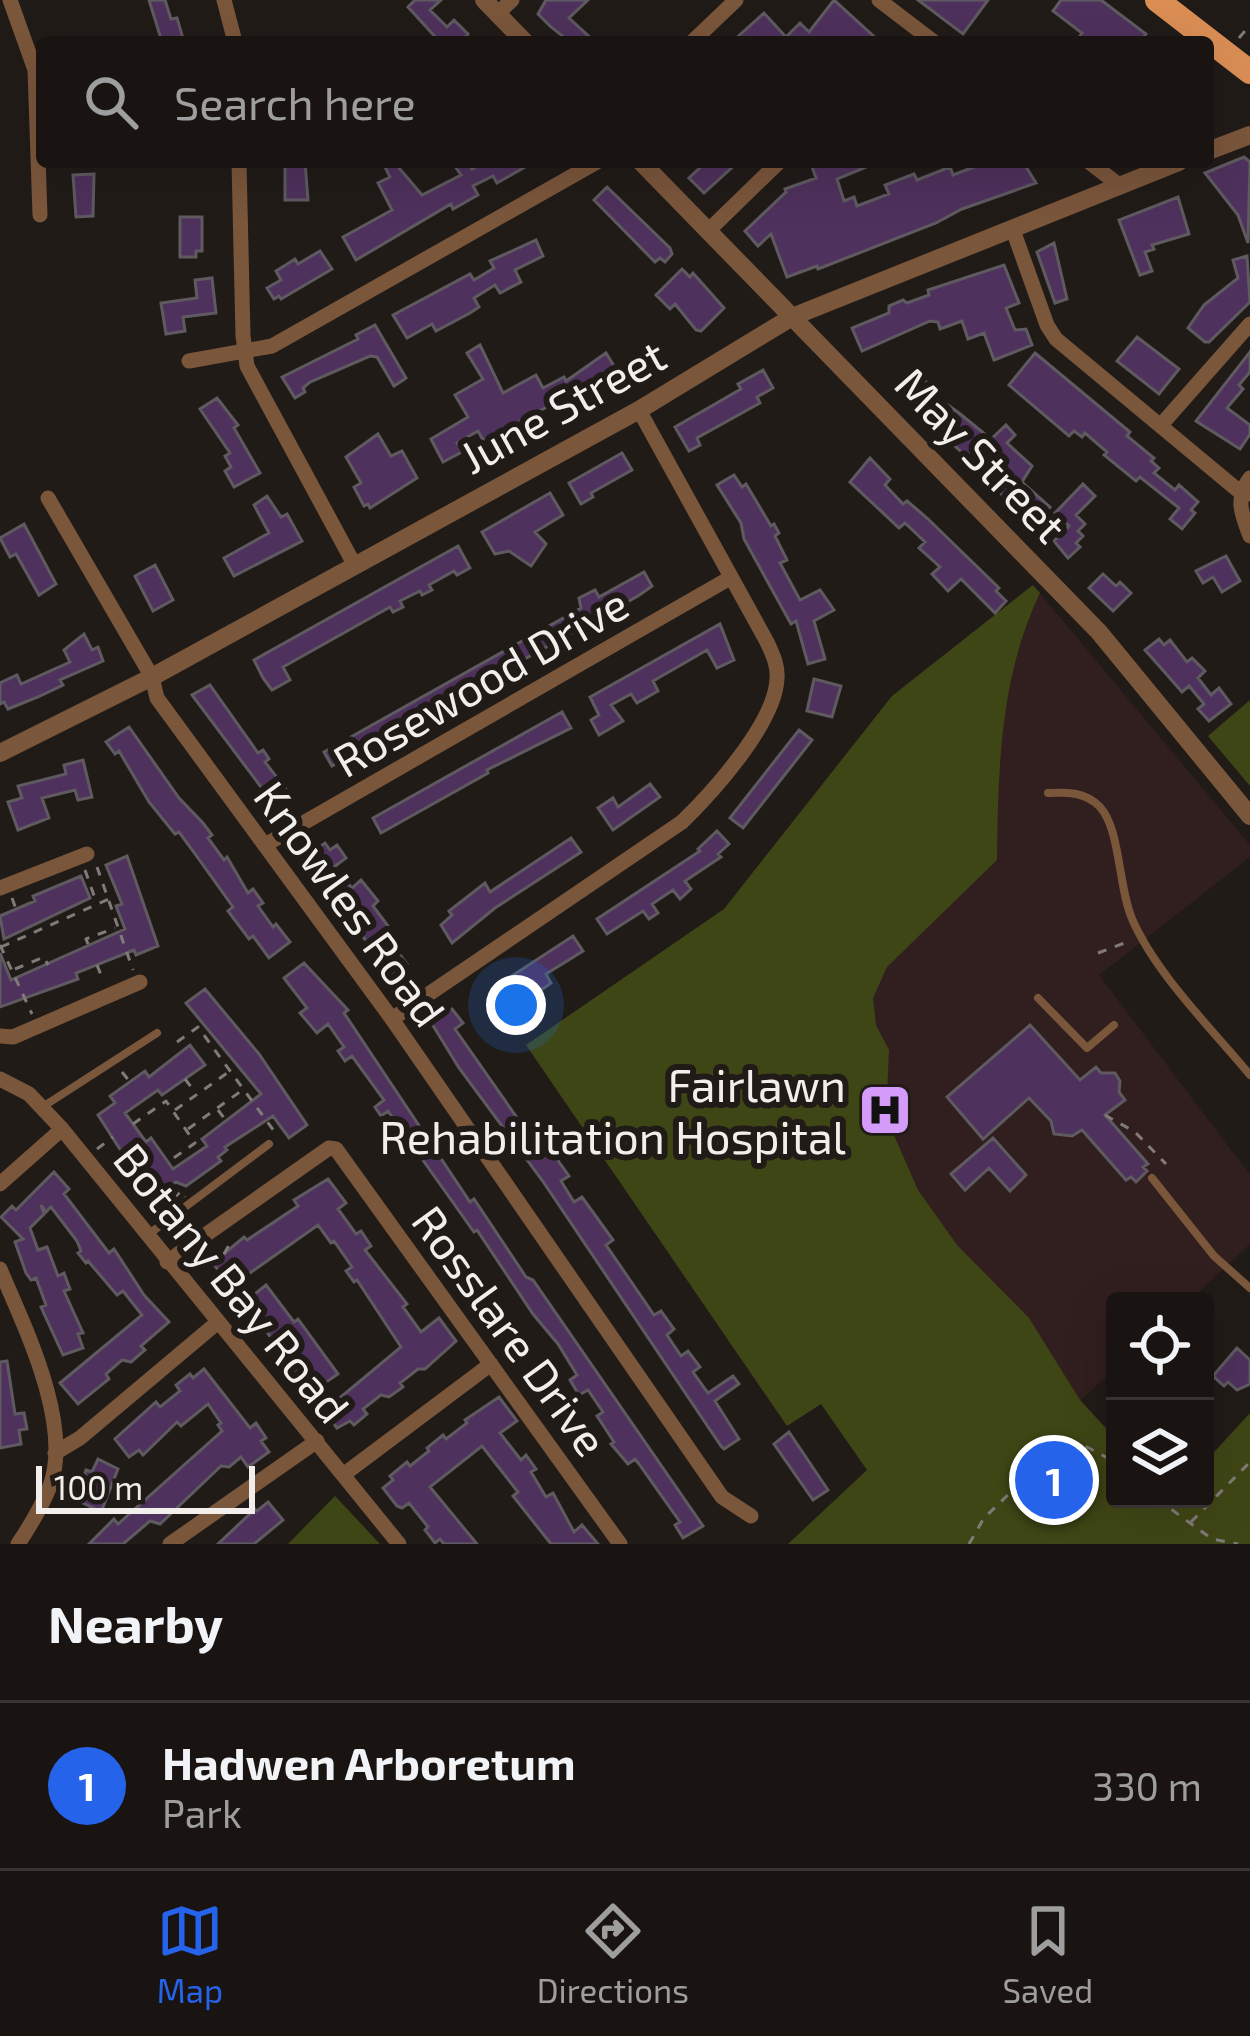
<!DOCTYPE html>
<html lang="en">
<head>
<meta charset="utf-8">
<style>
  :root { --surface:#191412; --page:#262120; --text:#f1f3f6; --muted:#9f9e9f; --line:#373332; --accent:#2563eb }
  body { margin:0; font-family:"Exo 2",sans-serif; background:var(--page); color:var(--text) }
  .controls { position:absolute; right:36px; bottom:36px; display:grid; overflow:hidden; border-radius:12px; box-shadow:0 12px 48px #0002 }
  .controls button { width:108px; height:108px; display:grid; place-items:center; padding:0; border:0; border-bottom:3px solid var(--line); background:var(--surface); color:var(--text); font:60px sans-serif }
  .scale { position:absolute; left:36px; bottom:30px; width:219px; box-sizing:border-box; padding-left:12px; border:6px solid #f1eeeb; border-top:0; font-size:33px; line-height:42px; white-space:nowrap; color:#f1eeeb; -webkit-text-stroke:9px #211b18; paint-order:stroke }
  .you { position:absolute; left:516px; top:1005px; width:42px; height:42px; margin:-30px; border:9px solid #fff; border-radius:50%; background:#1a73e8; box-shadow:0 0 0 18px #1a73e833 }
  .badge { display:grid; place-items:center; width:78px; height:78px; border-radius:50%; background:var(--accent); color:#fff; font-size:39px; font-weight:700 }
  .pin { position:absolute; translate:-50% -50%; border:6px solid #fff; box-shadow:0 3px 12px #0006 }
  .list { margin:0; padding:0; list-style:none }
  h2 { display:flex; justify-content:space-between; align-items:center; height:156px; margin:0; padding:0 48px; font-size:51px }
  h2 small { font-size:39px; font-weight:400; color:var(--muted) }
  .list li { display:grid; grid-template-columns:78px 1fr auto; gap:36px; align-items:center; box-sizing:border-box; height:168px; padding:0 48px; border-top:3px solid var(--line) }
  .list b { display:block; font-size:45px; white-space:nowrap }
  .list p { margin:0; font-size:39px; white-space:nowrap; color:var(--muted) }
  .list em { font-size:39px; font-style:normal; color:var(--muted) }
  .icon { flex:none; width:66px; height:66px; fill:none; stroke:currentColor; stroke-width:2; stroke-linecap:round; stroke-linejoin:round }
  .map { position:relative; flex:none; width:1250px; height:1544px; overflow:hidden }
  .search { position:absolute; background:var(--surface); box-shadow:0 12px 48px #0002; left:36px; right:36px; top:36px; height:132px; display:flex; align-items:center; gap:30px; box-sizing:border-box; padding:0 42px; border-radius:12px; color:var(--muted); font-size:45px }
  .sheet { height:324px; background:var(--surface) }
  nav { display:flex; justify-content:space-around; align-items:center; box-sizing:border-box; height:168px; border-top:3px solid var(--line); background:var(--surface); font-size:33px; color:var(--muted) }
  nav a { display:grid; justify-items:center; gap:6px }
  nav .on { color:var(--accent) }
  .map>svg:first-child { display:block }
  .medical { fill:#311e1e }
  .green { fill:#3f4615 }
  .building { fill:#4e315c; stroke:#5e5a60; stroke-width:3 }
  .lines { fill:none; stroke-linecap:round; stroke-linejoin:round }
  .path { stroke:#807b78; stroke-width:3; stroke-dasharray:9 9; stroke-linecap:butt }
  .service { stroke:#7a563b; stroke-width:8 }
  .minor { stroke:#7a563b; stroke-width:15 }
  .tertiary { stroke:#7a563b; stroke-width:18 }
  .primary { stroke:#da8e54; stroke-width:24 }
  .labels { text-anchor:middle; dominant-baseline:central; stroke-width:12; stroke-linejoin:round; paint-order:stroke }
  .street-label { font-size:45px; fill:#f1eeeb; stroke:#211b18 }
  .poi-label { font-size:45px; fill:#f1eeeb; stroke:#211b18; text-anchor:end }
</style>
</head>
<body>
<div class="map">
<svg width="1250" height="1544" viewBox="0 0 1250 1544">
  <rect width="100%" height="100%" fill="#211b18"/>
  <path class="medical" d="M1033,585L1250,845V857L1099,975L1250,1175V1244L1189,1301H1115V1369L956,1514L821,1404L787,1426L526,1045L724,909L892,696Z"/>
  <path class="green" d="M1033,585L1040,593C1000,676 998,769 997,860L887,967L873,998L876,1025L889,1050L886,1117L918,1190L957,1245L1029,1318L1080,1400L1115,1438V1499H1205V1462L1250,1413V1544H788L867,1470L821,1404L787,1426L526,1045L724,909L892,696Z
    M1250,700V786L1208,736Z
    M335,1496L380,1544H288Z"/>
  <path class="building" d="M149,0H165L171,19L177,18L184,42H162Z
    M415,0H441L430,10L447,27L454,20L468,34L460,42H440L408,7Z
    M546,0H588L569,18L595,42H570L551,27L538,14Z
    M834,0L880,42H732L764,13L786,37L800,23L809,32Z
    M918,0H988L963,34Z
    M1061,0H1101L1146,34L1140,42H1076L1082,33L1053,11Z
    M1244,157L1250,162L1248,243L1238,215L1205,173Z
    M285,162H305L308,200H285Z
    M394,162L422,195L461,175L452,162H467L472,169L484,163L534,162L497,183L493,176L473,186L478,195L453,209L451,204L356,260L343,237L392,210L378,183L390,177L385,167Z
    M706,162H738L704,193L689,178Z
    M817,162H878L837,179L844,201L854,197L857,206L889,194L885,185L914,174L917,180L950,167L953,175L987,162H1023L1036,183L962,209L936,223L818,269L817,266L787,277L771,234L758,246L745,231L786,192L785,189L816,178L811,164Z
    M94,174L93,216L76,217L73,175Z
    M607,187L670,248L672,254L665,262L660,258L655,262L594,200Z
    M1178,197L1189,234L1152,245L1154,249L1145,252L1152,271L1140,275L1119,220Z
    M180,217H202V251H196V257H180Z
    M536,240L543,256L515,270L521,282L500,293L495,285L474,298L479,307L470,313L436,331L432,324L407,338L393,315L470,274L474,280L494,268L490,261Z
    M1054,243L1067,299L1055,303L1037,252Z
    M320,251L332,269L281,299L279,296L274,299L267,288L281,280L276,271L295,259L298,264Z
    M1247,256L1250,302L1209,342H1205L1188,328L1204,305L1238,278L1233,260Z
    M1004,265L1019,303L1006,308L1015,330L1026,329L1032,345L994,360L984,333L968,339L962,321L940,329L938,322L930,321L862,351L852,328L889,313V306L903,300L907,303L929,295L928,290Z
    M682,269L690,277L693,273L724,308L701,331L696,330L675,304L670,309L656,295Z
    M212,278L216,313L183,317L185,331L166,334L161,303L197,298L195,280Z
    M375,325L406,378L394,386L377,357L370,356L310,382L303,388L305,392L295,398L282,377L358,339L356,335Z
    M1137,337L1179,369L1159,394L1117,361Z
    M480,345L503,393L536,375L543,388L564,377L566,381L606,353L617,371L483,440L478,431L457,443L462,452L443,462L431,439L468,417L455,395L483,379L467,353Z
    M1250,352V372L1239,385L1243,389L1227,408L1250,425V434L1240,449L1196,421Z
    M1035,353L1130,432L1127,436L1154,458L1151,461L1159,468L1154,473L1175,490L1179,485L1198,502L1191,510L1195,513L1182,529L1170,519L1179,508L1140,477L1136,481L1104,455L1107,452L1085,433L1082,437L1074,431L1069,436L1009,385Z
    M912,369L932,387L927,392L945,409L948,405L959,413L986,435L967,457L922,416L925,413L898,383Z
    M763,370L773,388L757,397L760,403L697,438L700,445L689,451L675,427L741,389L738,384Z
    M217,398L238,425L234,428L260,473L234,487L225,471L231,467L225,456L230,453L200,409Z
    M1006,425L1015,435L1007,443L1032,466L1022,482L1050,507L1032,527L992,484L1000,475L991,467L998,460L984,446Z
    M378,434L391,456L402,451L417,478L370,508L368,504L364,506L354,487L361,483L346,457Z
    M622,453L632,470L591,493L593,497L581,504L569,483Z
    M870,458L890,479L885,485L903,504L907,501L927,518L999,588L996,591L1006,601L995,613L961,579L948,591L932,574L940,567L919,548L925,542L905,523L899,528L850,482Z
    M734,475L742,487L746,484L771,526L774,524L779,533L775,536L787,560L780,563L800,600L820,590L834,610L814,621L825,659L808,664L796,621L791,624L744,539L741,523L717,485Z
    M1083,484L1095,496L1076,515L1085,524L1078,531L1083,536L1076,543L1080,547L1068,558L1054,541L1069,526L1055,513Z
    M550,493L563,515L535,532L546,544L531,566L509,551L495,554L482,532Z
    M267,496L281,517L287,514L302,541L234,576L224,558L269,533L254,505Z
    M24,524L56,584L39,595L16,554L10,557L0,538Z
    M458,546L470,568L457,575L454,571L429,585L432,590L422,595L420,591L400,601L403,607L393,612L390,607L283,667L290,680L272,690L263,678L254,660Z
    M1226,556L1240,581L1222,592L1213,577L1203,583L1196,571Z
    M155,565L173,600L153,611L135,576Z
    M644,572L652,586L638,596L332,766L324,752L581,608L579,598L595,590L599,597Z
    M1103,574L1116,586L1120,582L1131,593L1113,611L1089,588Z
    M720,624L734,660L717,668L707,650L653,681L658,691L637,703L631,694L611,705L623,721L599,735L591,720L599,715L590,697Z
    M84,634L92,650L98,647L103,661L60,680L63,685L38,697L8,709L4,702L0,704V683L17,675L21,684L70,662L64,650Z
    M1159,639L1164,645L1170,640L1187,662L1192,658L1205,671L1198,678L1211,695L1219,688L1231,704L1209,721L1198,709L1204,704L1189,686L1182,692L1145,650Z
    M814,679L841,686L832,717L807,711Z
    M210,685L258,753L263,750L269,759L265,762L288,792L273,803L192,695Z
    M562,712L571,728L487,770L488,773L381,833L373,818Z
    M129,727L179,798L203,823L212,835L208,838L224,860L227,857L248,893L253,889L263,903L258,906L273,927L276,924L290,942L269,958L253,936L249,939L228,911L233,907L198,858L179,832L175,834L149,802L119,751L115,754L106,742Z
    M799,730L812,740L743,828L730,818Z
    M83,760L92,797L78,800L75,790L42,798L49,818L18,830L8,802L22,798L18,786L66,774L64,765Z
    M650,784L660,797L613,830L598,808L613,798L618,807Z
    M717,831L729,844L718,854L721,857L685,881L691,889L680,899L673,890L652,904L658,913L649,919L643,911L607,934L597,919L700,851L698,849Z
    M571,838L581,852L495,908L452,943L441,925L452,915L449,911L485,883L490,892Z
    M325,843L330,850L337,845L346,858L334,867L352,888L361,880L378,901L373,906L388,926L384,934L407,964L392,976L313,869L316,862L310,854Z
    M127,856L158,946L136,955L134,950L76,973L78,979L0,1007V953L11,980L125,929L116,906L122,904L106,865Z
    M81,876L90,898L4,939L0,916L35,901L33,896Z
    M573,936L583,951L546,974L551,983L530,998L508,1013L504,1007L498,1011L490,1000L496,996L492,989Z
    M304,963L348,1010L344,1013L470,1202L474,1199L526,1277L533,1280L703,1526L683,1538L675,1525L680,1522L639,1464L635,1459L628,1464L611,1444L614,1442L597,1416L603,1412L588,1390L579,1395L570,1380L577,1375L558,1344L533,1314L477,1230L474,1232L388,1111L381,1116L375,1107L384,1100L352,1056L345,1061L338,1051L344,1047L328,1024L317,1033L300,1013L307,1008L284,978Z
    M205,989L259,1054L307,1125L289,1138L273,1116L225,1147L227,1150L218,1157L221,1161L186,1186L176,1182L162,1192L133,1151L125,1157L98,1115L115,1103L110,1096L145,1071L149,1077L190,1045L205,1065L162,1095L158,1090L125,1113L146,1142L151,1138L173,1169L207,1146L202,1139L261,1094L186,1003Z
    M452,1009L463,1023L455,1029L527,1132L534,1127L569,1176L561,1181L574,1202L582,1197L600,1222L613,1240L606,1245L654,1315L661,1311L674,1329L667,1335L681,1356L688,1351L700,1367L693,1372L708,1393L733,1376L739,1384L715,1401L739,1439L724,1449L721,1446L542,1180L459,1068L432,1024Z
    M1030,1025L1080,1080L1096,1067L1101,1073H1115L1120,1081L1119,1092L1125,1100L1105,1115L1148,1164L1143,1167L1147,1171L1136,1182L1131,1177L1126,1180L1082,1130L1072,1136L1054,1134L1051,1121L1029,1098L983,1139L947,1097Z
    M993,1138L1026,1175L1010,1191L989,1168L965,1190L951,1174Z
    M54,1172L69,1189L64,1194L109,1253L114,1249L144,1295L169,1322L141,1346L145,1350L131,1362L122,1360L106,1374L109,1379L78,1404L60,1383L142,1315L123,1291L117,1295L88,1261L86,1263L78,1253L81,1251L77,1241L51,1207L46,1212L41,1205L44,1214L30,1228L38,1250L47,1247L58,1276L64,1273L70,1289L64,1291L83,1333L78,1334L83,1348L63,1355L41,1307L46,1305L36,1278L31,1280L26,1273L15,1242L23,1239L1,1217L12,1206L16,1210Z
    M328,1179L346,1203L338,1209L356,1234L361,1231L371,1246L365,1250L407,1304L403,1307L421,1332L439,1318L456,1341L425,1369H418L400,1383L403,1387L389,1397L381,1395L363,1409L367,1414L354,1425L350,1421L337,1428L324,1411L401,1347L357,1280L354,1282L346,1271L352,1267L334,1241L331,1243L318,1225L230,1287L213,1263L244,1237L247,1240L298,1206L294,1200Z
    M266,1285L294,1322L298,1319L338,1374L316,1389L308,1378L304,1382L294,1369L299,1366L282,1343L277,1346L245,1302Z
    M1237,1348L1250,1360V1384L1237,1390L1228,1382L1224,1386L1213,1376Z
    M7,1361L15,1414L24,1413L27,1429L19,1430L21,1444L0,1448V1362Z
    M204,1369L250,1428L256,1423L266,1438L261,1441L269,1452L248,1467L241,1457L229,1467L221,1466L160,1524L150,1521L123,1544H89L114,1519L118,1524L222,1431L218,1425L221,1423L208,1404L181,1426L177,1422L143,1455L139,1450L129,1457L115,1439L156,1402L160,1407L180,1391L176,1385L190,1374L193,1378Z
    M499,1397L517,1421L500,1433L521,1460L526,1455L536,1469L531,1472L546,1497L553,1493L574,1532L582,1525L598,1544H551L513,1496L518,1492L482,1446L430,1487L477,1544H444L440,1539L435,1543L425,1530L428,1527L409,1503L402,1508L397,1506L383,1488L393,1480L390,1476L407,1462L410,1466L429,1451L427,1448L443,1435L446,1439L467,1423L465,1420Z
    M789,1432L828,1490L813,1500L774,1444Z
    M98,1459L118,1469L101,1512L77,1500L86,1470L92,1472Z
    M268,1502L283,1520L254,1544H218L255,1509L257,1511Z"/>
  <g class="lines">
    <path class="path" d="M1239,38L1249,26
      M97,867L133,970
      M85,870L97,904
      M12,898L16,909
      M88,944L86,939L115,928
      M0,945L32,1014
      M1,947L109,899
      M1098,953L1130,941
      M97,965L103,980
      M15,969L44,957L48,965
      M177,1042L198,1027L274,1131L275,1136
      M122,1072L130,1082
      M185,1079L195,1092
      M175,1110L230,1071
      M218,1110L227,1122
      M1105,1115L1135,1132L1166,1164
      M133,1124L166,1101L195,1143L168,1162
      M188,1129L244,1089
      M97,1149L113,1137
      M173,1199L181,1191L185,1197
      M224,1254L229,1245L227,1242
      M1157,1499L1212,1539L1238,1544
      M1191,1522L1250,1462
      M969,1544L984,1518L1062,1443L1087,1447L1115,1462"/>
    <path class="service" d="M1048,793C1067,792 1086,792 1100,807C1121,830 1118,889 1133,921C1157,975 1212,1029 1250,1075
      M1038,998L1087,1048L1114,1025
      M44,1106L157,1033
      M1152,1178L1214,1256L1250,1288
      M149,1234L269,1144"/>
    <path class="minor" d="M10,0L35,70L40,215
      M224,0L235,42
      M879,0L934,42
      M497,14L512,0
      M692,42L736,0
      M239,162L243,336L247,366L354,564
      M1089,162L1119,185
      M1013,230L1047,325L1056,339L1240,492L1250,494
      M708,231L779,162
      M189,361L272,346L597,162
      M1161,425L1250,324
      M1250,478C1235,498 1241,513 1250,536
      M48,498L152,677L157,698L392,1019L722,1497L751,1516
      M265,845L730,578
      M0,888L87,854
      M392,1019L682,822C713,792 775,723 777,679C778,665 773,655 767,642L639,410
      M0,1036L13,1037L140,982
      M0,1079L29,1094L62,1129L399,1544
      M0,1184L62,1129
      M167,1262L329,1148L336,1149L620,1544
      M0,1269C24,1326 73,1424 50,1486C42,1506 30,1526 18,1544
      M55,1453L80,1438L218,1322
      M343,1475L491,1364
      M170,1544L317,1441"/>
    <path class="tertiary" d="M484,0L525,42
      M1208,151L1250,135
      M641,162L1099,632L1250,816
      M0,753L152,677L639,410L792,317L1179,162"/>
    <path class="primary" d="M1157,0L1250,72"/>
  </g>
  <defs>
    <g id="hospital-square" transform="scale(2.7)"><rect x="-9" y="-9" width="18" height="18" rx="4" fill="#d59bfb" stroke="#211b18"/><path d="M-5-5h3v3.5h4V-5h3V5h-3V1.5h-4V5h-3Z" fill="#111"/></g>
  </defs>
  <g fill-rule="evenodd">
    <use href="#hospital-square" x="885" y="1110"/>
  </g>
  <g class="labels">
    <g class="street-label">
      <text transform="translate(562 405) rotate(-29)">June Street</text>
      <text transform="translate(982 454) rotate(46)">May Street</text>
      <text transform="translate(480 681) rotate(-30)">Rosewood Drive</text>
      <text transform="translate(351 903) rotate(54)">Knowles Road</text>
      <text transform="translate(233 1282) rotate(51)">Botany Bay Road</text>
      <text transform="translate(511 1330) rotate(54)">Rosslare Drive</text>
    </g>
    <g class="poi-label">
      <text x="846" y="1084">Fairlawn<tspan x="846" dy="52">Rehabilitation Hospital</tspan></text>
    </g>
  </g>
</svg>
<div class="controls">
<button><svg class="icon" aria-label="locate" viewBox="0 0 24 24"><circle cx="12" cy="12" r="6"/><path d="M12 2v4M12 18v4M2 12h4M18 12h4"/></svg></button>
<button><svg class="icon" aria-label="layers" viewBox="0 0 24 24"><path d="M12 4l9 5-9 5-9-5zM3 14l9 5 9-5"/></svg></button>
</div>
<div class="scale">100 m</div>
<div class="you"></div>
<div class="pin badge" style="left:1054px;top:1480px">1</div>
<div class="search"><svg class="icon" aria-label="search" viewBox="0 0 24 24"><circle cx="10" cy="10" r="6"/><path d="M15 15l6 6"/></svg>Search here</div>
</div>
<section class="sheet">
<h2>Nearby<small></small></h2>
<ul class="list">
<li><span class="badge">1</span><div><b>Hadwen Arboretum</b><p>Park</p></div><em>330 m</em></li>
</ul>
</section>
<nav>
<a class="on"><svg class="icon" aria-label="map" viewBox="0 0 24 24"><path d="M3 6l6-2 6 2 6-2v14l-6 2-6-2-6 2zM9 4v14M15 6v14"/></svg>Map</a>
<a><svg class="icon" aria-label="directions" viewBox="0 0 24 24"><path d="M12 3l9 9-9 9-9-9zM9 14v-3h6M13 9l2 2-2 2"/></svg>Directions</a>
<a><svg class="icon" aria-label="saved" viewBox="0 0 24 24"><path d="M7 4h10v16l-5-4-5 4z"/></svg>Saved</a>
</nav>
</body>
</html>
